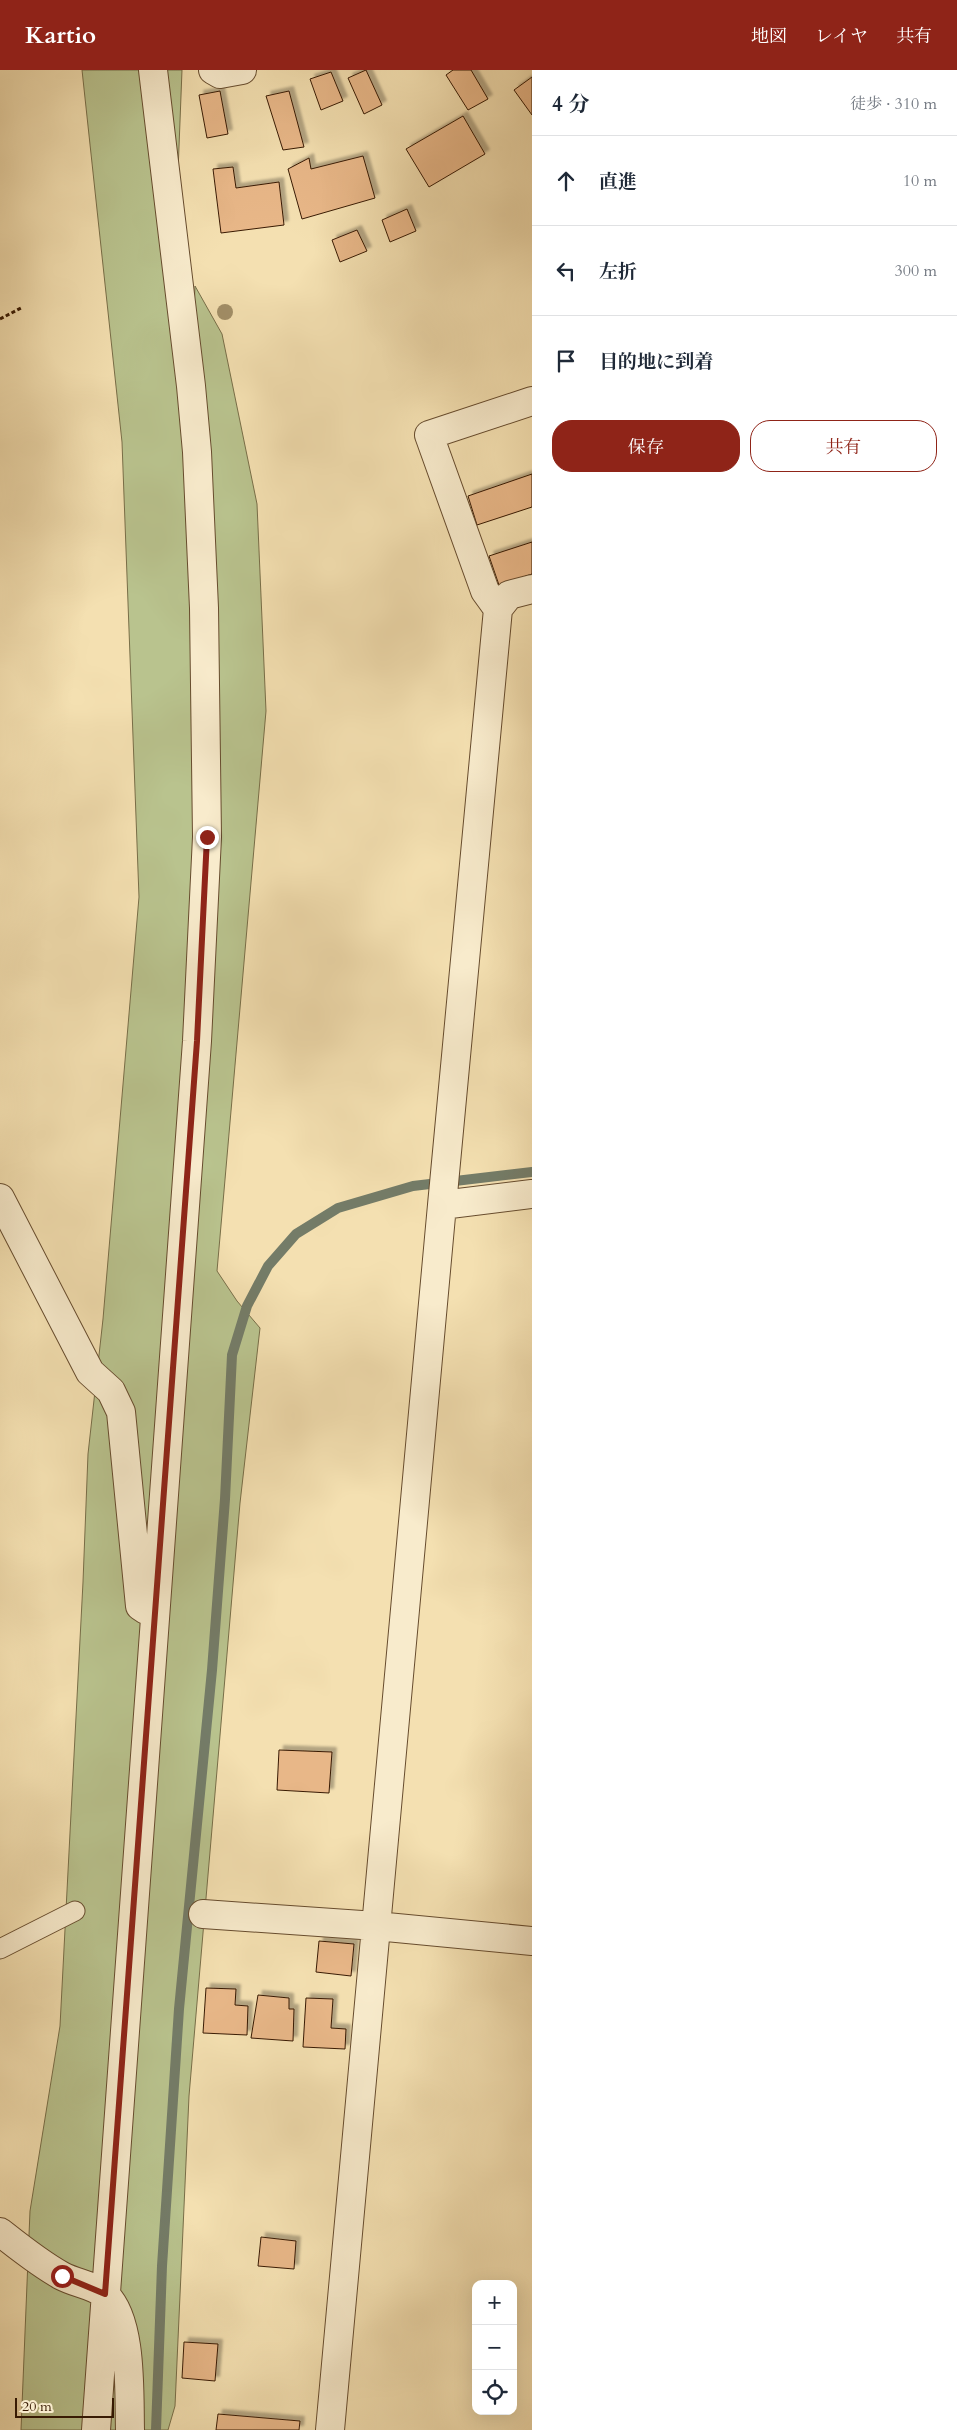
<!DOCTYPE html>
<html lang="ja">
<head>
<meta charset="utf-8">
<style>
  :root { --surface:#fff; --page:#f6f6f7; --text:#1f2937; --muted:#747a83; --line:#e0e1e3; --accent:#8f2418 }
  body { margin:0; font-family:Cardo,"Noto Serif JP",serif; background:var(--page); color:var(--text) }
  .controls { position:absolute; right:15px; bottom:15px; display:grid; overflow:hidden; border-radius:10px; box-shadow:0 5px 20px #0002 }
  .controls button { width:45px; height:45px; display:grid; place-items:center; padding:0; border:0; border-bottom:1px solid var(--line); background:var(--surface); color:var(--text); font:25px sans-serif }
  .scale { position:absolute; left:15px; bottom:12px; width:99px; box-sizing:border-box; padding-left:5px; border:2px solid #381a03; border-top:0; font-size:14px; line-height:18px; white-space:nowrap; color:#381a03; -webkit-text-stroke:4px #f8ebcc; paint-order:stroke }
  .stop { position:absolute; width:15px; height:15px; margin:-11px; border:4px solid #8f2418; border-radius:50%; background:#fff }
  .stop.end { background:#8f2418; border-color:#fff; box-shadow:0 1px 5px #0008 }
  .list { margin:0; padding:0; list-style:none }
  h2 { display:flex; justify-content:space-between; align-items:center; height:65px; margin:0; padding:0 20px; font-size:21px }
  h2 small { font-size:16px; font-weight:400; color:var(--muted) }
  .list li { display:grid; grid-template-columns:32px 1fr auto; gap:15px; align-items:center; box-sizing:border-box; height:90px; padding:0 20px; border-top:1px solid var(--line) }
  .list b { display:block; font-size:19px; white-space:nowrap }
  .list em { font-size:16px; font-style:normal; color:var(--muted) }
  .actions { display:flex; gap:10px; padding:15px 20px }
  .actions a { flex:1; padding:11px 0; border:1px solid var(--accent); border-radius:20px; text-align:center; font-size:18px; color:var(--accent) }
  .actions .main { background:var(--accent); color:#fff }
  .icon { flex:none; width:28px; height:28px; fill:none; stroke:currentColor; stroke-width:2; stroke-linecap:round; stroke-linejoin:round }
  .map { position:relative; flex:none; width:532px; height:2360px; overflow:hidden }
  header { display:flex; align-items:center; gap:30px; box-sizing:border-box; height:70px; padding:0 25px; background:var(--accent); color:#fff }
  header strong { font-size:24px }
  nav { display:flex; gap:28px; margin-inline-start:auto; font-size:18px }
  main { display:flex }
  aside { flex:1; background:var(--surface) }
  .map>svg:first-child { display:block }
  .green { fill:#b9c38e; stroke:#786e48 }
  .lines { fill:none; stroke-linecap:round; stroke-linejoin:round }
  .stream { stroke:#747c68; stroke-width:10 }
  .building { fill:#e8b788; stroke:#381a03; filter:url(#shadow) }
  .lane-casing { stroke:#674c2e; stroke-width:21 }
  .street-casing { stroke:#674c2e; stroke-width:30 }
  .path { stroke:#381a03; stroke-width:3; stroke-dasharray:4 2.5; stroke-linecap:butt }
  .lane { stroke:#f8ebcc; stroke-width:19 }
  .street { stroke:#f8ebcc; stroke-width:28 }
  .tree { fill:#a28f68 }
  .route { stroke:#8f2418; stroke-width:6 }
</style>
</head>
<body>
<header>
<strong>Kartio</strong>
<nav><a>地図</a><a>レイヤ</a><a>共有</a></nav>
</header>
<main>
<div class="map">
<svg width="532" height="2360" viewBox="0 0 532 2360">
  <defs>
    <filter id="shadow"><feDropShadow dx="4.5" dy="-4.5" stdDeviation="1" flood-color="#0004"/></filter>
  </defs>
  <rect width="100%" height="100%" fill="#f4e0b1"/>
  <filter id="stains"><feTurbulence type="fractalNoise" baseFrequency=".004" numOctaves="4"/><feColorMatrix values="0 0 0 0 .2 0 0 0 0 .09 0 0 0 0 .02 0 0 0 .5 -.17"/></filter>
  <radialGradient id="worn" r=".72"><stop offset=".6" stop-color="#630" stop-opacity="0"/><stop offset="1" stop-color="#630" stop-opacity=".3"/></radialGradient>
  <path class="green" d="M82,0H182L175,179L190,338L195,216L222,264L257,434L266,641L217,1201L237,1231L260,1258L240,1433L189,2026L175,2336L168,2360H21L30,2141L60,1956L83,1512L88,1384L103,1249L139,827L122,372Z"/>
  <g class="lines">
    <path class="stream" d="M156,2360L162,2196L179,1939L212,1600L225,1429L232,1285L247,1236L268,1196L296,1164L338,1138L413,1116L532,1102"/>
  </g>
  <path class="building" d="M366,0L382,35L364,44L348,8Z
    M453,0H471L488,29L468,40L446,5Z
    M331,2L343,31L321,40L310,9Z
    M532,7V45L514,20Z
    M220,21L228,64L207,68L199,25Z
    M289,21L304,77L283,80L266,26Z
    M463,46L485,84L429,117L406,79Z
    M363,86L375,128L302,149L288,99L309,88L311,99Z
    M233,97L236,118L279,112L284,155L221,163L213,99Z
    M407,139L416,161L390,172L382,150Z
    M357,160L367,181L340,192L332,170Z
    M532,404V437L477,455L468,426Z
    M532,472V504L499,515L489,486Z
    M279,1680L332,1682L329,1723L277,1720Z
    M319,1871L354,1874L351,1906L316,1902Z
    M206,1918L236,1919L235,1935L248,1936L247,1965L203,1963Z
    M258,1925L289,1928V1939H294L293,1971L251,1968Z
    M306,1928L333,1929L331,1958L346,1959L345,1979L303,1977Z
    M261,2167L296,2171L294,2199L258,2196Z
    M184,2272L218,2274L215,2311L182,2308Z
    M218,2344L300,2351L299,2360H216Z"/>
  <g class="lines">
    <g class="lane-casing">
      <path id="lane" d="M0,1879L75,1841"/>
    </g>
    <g class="street-casing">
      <path id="street" d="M213,0L220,4L242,0
        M498,539L485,521L429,365L532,331
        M0,1128L90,1302L111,1321L121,1342L140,1536L146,1540
        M442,1135L498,539L509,525L532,519
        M203,1844L376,1856L532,1871
        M0,2162C19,2177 40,2194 62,2206C75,2213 93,2215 104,2224C133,2247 129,2326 130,2360
        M96,2360L197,971L207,767L204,538L197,382L191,316L153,0
        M330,2360L442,1135L532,1124"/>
    </g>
    <path class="path" d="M0,249L21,238"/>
    <use href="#lane" class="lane"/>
    <use href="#street" class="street"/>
  </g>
  <circle class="tree" cx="225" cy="242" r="8"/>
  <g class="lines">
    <path class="route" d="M62,2206L105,2224L197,971L207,767"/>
  </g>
  <rect width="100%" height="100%" filter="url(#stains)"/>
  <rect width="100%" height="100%" fill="url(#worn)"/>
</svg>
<div class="controls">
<button>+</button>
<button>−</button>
<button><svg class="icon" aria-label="locate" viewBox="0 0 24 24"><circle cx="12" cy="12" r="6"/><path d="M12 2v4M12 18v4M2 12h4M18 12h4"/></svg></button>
</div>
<div class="scale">20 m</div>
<div class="stop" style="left:62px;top:2206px"></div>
<div class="stop end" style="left:207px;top:767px"></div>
</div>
<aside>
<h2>4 分<small>徒歩 · 310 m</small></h2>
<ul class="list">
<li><svg class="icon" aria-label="ahead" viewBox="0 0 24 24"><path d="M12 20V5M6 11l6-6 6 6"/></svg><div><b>直進</b></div><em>10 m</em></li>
<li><svg class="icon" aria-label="left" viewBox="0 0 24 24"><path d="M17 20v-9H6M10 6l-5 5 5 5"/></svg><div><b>左折</b></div><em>300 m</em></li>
<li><svg class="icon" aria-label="arrive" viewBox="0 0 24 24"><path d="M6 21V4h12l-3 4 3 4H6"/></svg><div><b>目的地に到着</b></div></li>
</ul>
<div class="actions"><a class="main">保存</a><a>共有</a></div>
</aside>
</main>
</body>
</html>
